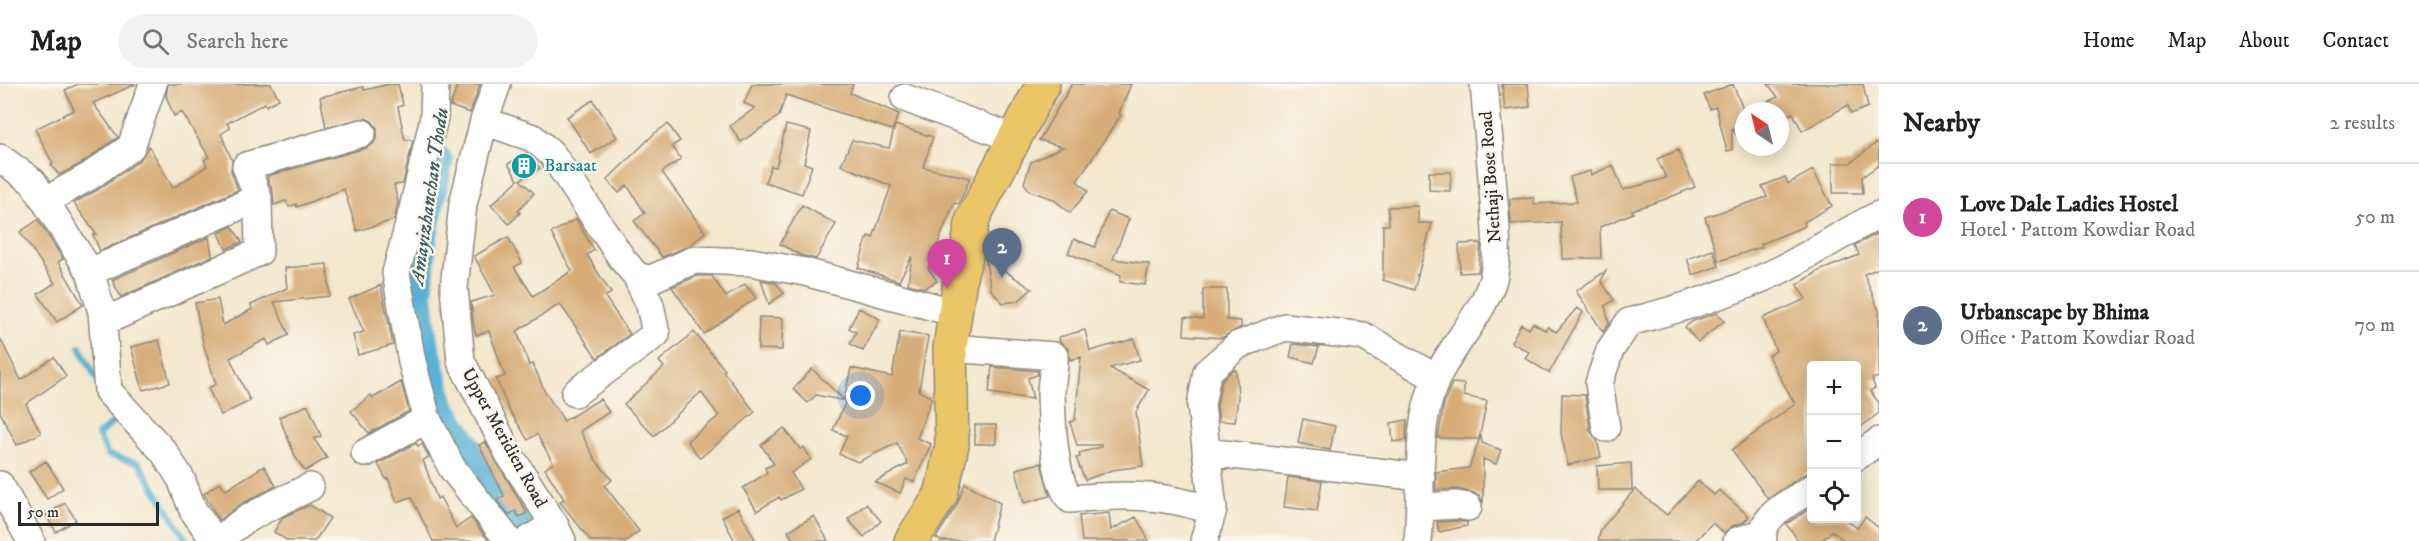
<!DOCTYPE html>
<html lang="en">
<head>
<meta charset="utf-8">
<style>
  :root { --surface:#fff; --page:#f2f2f2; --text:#202124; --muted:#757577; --line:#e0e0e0; --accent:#c8321e }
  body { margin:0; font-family:"IM FELL DW Pica",serif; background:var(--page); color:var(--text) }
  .controls { position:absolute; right:18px; bottom:18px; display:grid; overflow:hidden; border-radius:6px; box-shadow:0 3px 15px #0003 }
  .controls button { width:54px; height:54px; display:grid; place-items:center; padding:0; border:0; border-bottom:2px solid var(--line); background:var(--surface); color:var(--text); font:30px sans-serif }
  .compass { position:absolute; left:1735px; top:18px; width:54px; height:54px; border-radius:50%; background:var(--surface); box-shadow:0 3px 15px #0003; rotate:325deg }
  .scale { position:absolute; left:18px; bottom:15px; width:141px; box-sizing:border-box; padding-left:6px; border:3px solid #2b2b2b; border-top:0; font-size:16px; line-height:21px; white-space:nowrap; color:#2b2b2b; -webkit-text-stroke:4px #fbf7ec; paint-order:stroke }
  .you { position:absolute; left:861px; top:312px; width:21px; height:21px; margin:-15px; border:4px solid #fff; border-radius:50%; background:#1a73e8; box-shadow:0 0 0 9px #1a73e833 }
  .badge { display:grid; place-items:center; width:39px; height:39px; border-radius:50%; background:var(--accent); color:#fff; font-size:20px; font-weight:700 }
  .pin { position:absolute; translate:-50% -50px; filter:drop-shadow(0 2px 3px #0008) }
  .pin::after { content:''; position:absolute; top:32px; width:21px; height:18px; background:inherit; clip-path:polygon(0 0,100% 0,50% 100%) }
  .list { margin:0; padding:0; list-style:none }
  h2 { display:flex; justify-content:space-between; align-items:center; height:78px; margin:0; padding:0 24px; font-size:26px }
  h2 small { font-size:20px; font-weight:400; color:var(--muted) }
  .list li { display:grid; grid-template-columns:39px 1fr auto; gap:18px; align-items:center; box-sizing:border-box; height:108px; padding:0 24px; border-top:2px solid var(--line) }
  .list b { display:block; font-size:22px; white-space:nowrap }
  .list p { margin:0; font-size:20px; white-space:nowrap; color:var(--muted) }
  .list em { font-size:20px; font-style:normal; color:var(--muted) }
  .icon { flex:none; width:33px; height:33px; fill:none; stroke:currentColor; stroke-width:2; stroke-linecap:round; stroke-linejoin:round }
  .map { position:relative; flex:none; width:1879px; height:457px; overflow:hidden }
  header { display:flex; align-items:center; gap:36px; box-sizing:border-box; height:84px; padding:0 30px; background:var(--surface); border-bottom:2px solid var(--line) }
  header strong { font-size:28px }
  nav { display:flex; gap:33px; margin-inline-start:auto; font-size:21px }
  .search { width:420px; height:54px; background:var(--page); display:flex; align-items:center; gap:15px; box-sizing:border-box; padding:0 21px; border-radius:33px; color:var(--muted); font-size:22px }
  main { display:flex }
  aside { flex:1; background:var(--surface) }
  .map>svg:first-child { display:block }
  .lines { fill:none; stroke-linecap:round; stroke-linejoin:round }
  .stream { stroke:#58b2d5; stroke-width:6 }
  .river { stroke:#58b2d5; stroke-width:34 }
  .building { fill:#d7ae79 }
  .minor-casing { stroke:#8f897c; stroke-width:30 }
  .major-casing { stroke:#8f897c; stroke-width:36 }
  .minor { stroke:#fff; stroke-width:27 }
  .major { stroke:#eac669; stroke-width:33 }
  .labels { text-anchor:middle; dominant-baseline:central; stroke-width:5; stroke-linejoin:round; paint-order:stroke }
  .culture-label { font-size:18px; fill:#0d838f; stroke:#fbf7ec; text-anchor:start }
  .street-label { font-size:18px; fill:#2b2b2b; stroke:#fbf7ec }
  .water-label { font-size:20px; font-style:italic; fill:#3b5a66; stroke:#fbf7ec }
</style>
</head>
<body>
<header>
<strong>Map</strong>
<div class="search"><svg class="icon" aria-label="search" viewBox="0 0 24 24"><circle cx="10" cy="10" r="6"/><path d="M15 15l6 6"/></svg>Search here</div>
<nav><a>Home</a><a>Map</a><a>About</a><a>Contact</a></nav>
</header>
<main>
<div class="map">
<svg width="1879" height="457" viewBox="0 0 1879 457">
  <rect width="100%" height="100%" fill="#fbf7ec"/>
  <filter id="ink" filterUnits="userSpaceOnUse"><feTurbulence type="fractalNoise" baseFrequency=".0167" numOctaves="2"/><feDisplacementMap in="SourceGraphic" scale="12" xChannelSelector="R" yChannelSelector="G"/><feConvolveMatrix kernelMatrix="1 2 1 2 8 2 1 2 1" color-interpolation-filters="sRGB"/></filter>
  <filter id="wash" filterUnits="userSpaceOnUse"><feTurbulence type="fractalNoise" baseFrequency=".008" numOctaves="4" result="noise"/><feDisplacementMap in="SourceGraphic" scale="24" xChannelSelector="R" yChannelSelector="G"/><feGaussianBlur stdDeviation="1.35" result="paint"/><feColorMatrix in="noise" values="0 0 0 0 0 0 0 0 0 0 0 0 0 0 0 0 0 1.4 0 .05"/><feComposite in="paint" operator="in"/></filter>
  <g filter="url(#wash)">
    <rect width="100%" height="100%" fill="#f3e7cd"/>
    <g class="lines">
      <path class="stream" d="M80,263L96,295
        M115,331L117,335L98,351L108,371L139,379L187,457"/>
      <path class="river" d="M436,78L420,155L416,211L420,250L438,323L520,449"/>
    </g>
    <g id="blocks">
      <path class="building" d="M78,0H136L93,19L118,53L82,79L59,91L51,81L53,80L35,45L74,26L65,6Z
        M168,0H271L279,15L266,22L265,19L227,39L230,44L221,50L232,76L231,87L238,106L100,167L93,151L96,150L74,119L99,105L140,76L149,62L173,104L207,82L204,76L209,73L182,28L174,32L166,12Z
        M390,0H398L403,21L398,23L405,56H413L403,100L394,101L398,118L394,136L357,147L344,105L297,123L296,120L289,123L286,117L274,121L273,108L267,92L366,64L373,60L377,53V44L372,37L365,34L326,43L320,13L363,3L364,6Z
        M458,0H480L470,29L450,22Z
        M752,0H853L850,9L899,30L892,46L786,11L779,32L741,58L730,42L755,24L744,19Z
        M1072,0H1131L1119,29L1121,31L1077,97L1088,107L1070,129L1053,115L1030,107L1024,99L1031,78L1063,63L1039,56Z
        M1502,0H1528L1530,23L1505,26Z
        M1733,0L1744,28V63L1732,44V66L1727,67L1716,23L1710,25L1704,11Z
        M1768,0H1863L1868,23L1851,30L1848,21L1802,47L1793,29L1780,34V27H1744L1778,13Z
        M593,16L617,53L591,70L567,33Z
        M668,40L680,57L672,62L681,75L662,88L705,148L691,161L662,173L634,137L645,129L627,101L619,109L607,96L655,49Z
        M786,41L811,47L804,79L812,82L802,110L765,98L771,82L776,83Z
        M895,41L933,53L923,83L970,94L959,120L954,119L928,184L937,197L925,204L908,200L912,172L899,197L858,184L868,152L873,154L891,102L841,81L852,56L889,64Z
        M1879,57V81L1862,93L1863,109H1833V79H1850Z
        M1678,66L1695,103L1663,116L1632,126L1633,129L1600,143L1601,174L1562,175L1561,138L1511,140L1510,115L1534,114V120L1577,118L1570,93L1590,87L1591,91L1613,81L1623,106L1666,94L1657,75Z
        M526,69L540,84L520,96L534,109L518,127L520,129L509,140L491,121L518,96L508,80Z
        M1813,86L1832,122L1804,138L1805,142L1761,160L1762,163L1719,177L1705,133L1767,113L1762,102L1785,93L1788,100Z
        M1429,88H1451L1450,107L1429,106Z
        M802,121L836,140L816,175L800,171L780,160Z
        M1418,122V139H1432L1418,191H1416L1418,192L1414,206L1383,196V141H1389L1388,123Z
        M1109,127L1129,135L1113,175L1149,180L1145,201L1120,198L1121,191L1068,169L1074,155L1095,163Z
        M576,135L594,166L587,171L611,209L605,213L630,250L597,274L560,220L517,247L529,281L533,280L545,308L564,337L600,315L609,328L580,347L595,375L612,396L605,402L639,447L626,457H591L560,418L564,415L545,385L553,379L537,350L528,356L508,324L496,295L505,292L489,247L476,251L474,244L471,218L495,211L474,172L508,153L522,179L514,183L533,212L572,187L551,149Z
        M38,136L63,175L58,178L83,221L57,238L38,210L55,199L20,148Z
        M232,142L242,158L226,165L219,149Z
        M1879,149V184L1864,190L1879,227V293L1872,295L1875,304L1870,307L1879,319V329L1857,346V282H1812V388L1803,391L1768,415L1732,366L1795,320L1768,272L1776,267L1763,234L1806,215L1797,201L1819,187L1859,171L1855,161Z
        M209,153L212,172L121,213L112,196Z
        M1481,159L1478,188L1460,189L1459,160Z
        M1713,166L1719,182L1693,191L1687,175Z
        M985,174L1005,187L1032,205L1018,217L1003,219L991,206Z
        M327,180L330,212L274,218L289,251L269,261L266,255L230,274L250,317L221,331L208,304L216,300L203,259L195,219L218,215L223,241L252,225L251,221L287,204L285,184Z
        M1606,187L1601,197L1614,216L1605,222L1609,239L1603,248L1576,207Z
        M697,192H712L726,213L745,200L756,214L704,250L672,203Z
        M761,196L776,199L784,209L769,220Z
        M381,201L393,261L358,271L353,251L364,248L349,215Z
        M1203,205H1227V236L1241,237V243L1222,254L1184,251L1185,233L1203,235Z
        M859,224L880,235L863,267L850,260L856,248L849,244Z
        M1577,224L1583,228L1549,289L1525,274L1529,268L1511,258L1521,240L1529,245L1533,239L1545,246L1548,243L1556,248Z
        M1717,229L1724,237L1698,258L1685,243L1693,237Z
        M759,233L783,234L782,266L758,265Z
        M1085,246L1090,267L1134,255L1140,276L1110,284L1149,306L1136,328L1143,382L1112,386L1085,396L1076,374L1080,373L1079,369L1101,363V361H1077L1070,338L1075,336L1081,273L1070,276L1068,265L1060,258L1059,253Z
        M694,248L725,286L723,287L755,328L700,374L687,357L719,332L701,308L654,352L624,320L664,283L659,277Z
        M900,248L928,252L919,307L932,314L917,354L931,360L914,398L906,395L900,409L875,398L908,380L897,359L858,378L839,370L847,352L833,346L846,317L816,311L808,319L793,305L812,285L844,316L851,284L892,293Z
        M0,254L21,296L54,273L66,292L26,320L41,349L17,361L0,328Z
        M159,256L170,299L143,306L131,263Z
        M1293,260L1319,263L1314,279L1290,273Z
        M992,283L1038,287L1037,291L1028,294L1033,315L989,309Z
        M1233,286H1236L1238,313L1235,338L1219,337L1217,322L1222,296Z
        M401,298L409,327L369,349L351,327L371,311L373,314Z
        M1452,299L1464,300V312L1487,317L1479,355L1438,354L1444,319Z
        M1562,310L1585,311L1590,346L1597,356L1601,373L1568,381L1561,350Z
        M308,321L321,352L314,355L327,374L305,387L296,374L279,333Z
        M1303,335L1335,342L1330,366L1298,359Z
        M1407,336L1406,356L1393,358L1391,339Z
        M975,341H996V360H975Z
        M784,344L800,365L804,363L811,375L791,389L801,405L781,416L779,413L757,427L743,404L767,389L765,384L774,380L761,361Z
        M1481,351L1482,359L1501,366L1496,380L1483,375V419L1479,411L1471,408L1456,405L1436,406V388L1469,384Z
        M485,358L527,429L519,433L515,427L509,431L497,416L504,412L479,361Z
        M416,359L418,362L422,360L429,373L423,376L437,415L440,413L456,444L471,434L489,457H433L411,413L397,418L388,394L386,395L378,380Z
        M46,377L63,404L47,415L29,388Z
        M1041,379L1050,412L1024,419L1016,385Z
        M1631,379L1632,406H1598L1597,382Z
        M264,382L276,402L241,420L219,436L204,410L220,398L226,406Z
        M1288,393L1322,397L1317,427L1284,423Z
        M1698,397L1714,411L1719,406L1749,432L1744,438L1732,442L1724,449L1712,439L1695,457H1598L1601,445L1635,405L1667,431Z
        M965,399L1000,419L990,457H941L936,454L957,421Z
        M65,419L76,436L56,448L46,431Z
        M866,420L881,437L864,453L848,435Z
        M310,421L330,434L315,457H288L274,448L283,433Z
        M1812,423V435H1845L1857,444L1865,433L1879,444V457H1845L1832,447L1821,457H1799L1786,440Z
        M738,424L756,457H735L722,433Z
        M1109,429L1111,446L1136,433L1149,457H1082L1079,432Z
        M814,432L828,457H794L788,447Z
        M1456,437L1467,438V442L1439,448L1437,438Z"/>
    </g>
  </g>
  <g filter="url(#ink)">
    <use href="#blocks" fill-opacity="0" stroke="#8f897c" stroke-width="1.5"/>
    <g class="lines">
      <g class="minor-casing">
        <path id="minor" d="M435,0L434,33L413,125L396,189L412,278L427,335L452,384L509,457
          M497,0L484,37L463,120L454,204L461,277L509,370L554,440L562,457
          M905,14L1013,54
          M484,37L533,54L552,70L623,176L636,191L649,196L694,176L751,178L805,188L956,229
          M0,74L33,98L90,188L102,228L108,307L164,368L181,395L193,426L215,457
          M45,117L90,92L131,63L153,0
          M90,188L258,114L246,82L362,49
          M103,238L259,168L258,114
          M950,264L1054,272C1055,285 1051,297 1051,310C1052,338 1053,392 1070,415C1103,412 1137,410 1171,416C1185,418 1198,423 1213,425L1204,457
          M575,309L656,250L650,221L636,191
          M1606,344L1599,299L1610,266L1629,238C1680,225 1730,210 1778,187C1812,170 1844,148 1879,131
          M1206,368L1421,393
          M365,369L427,335
          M1856,373L1879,357
          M0,401L31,457
          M1421,423L1457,421L1468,423
          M1213,425L1201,321L1207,288L1238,261L1285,243L1363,252L1436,294
          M222,457C232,437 289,414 310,403
          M527,457L554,440
          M1418,457C1423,403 1414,345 1436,295C1451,262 1487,225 1494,191C1499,162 1495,134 1493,105C1490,70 1487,35 1484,0
          M1737,457L1762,449
          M1763,457C1758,431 1794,417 1812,404"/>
      </g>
      <g class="major-casing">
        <path id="major" d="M911,457L941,411L952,361L950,264L961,189L967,168L973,134L1043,0"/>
      </g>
      <use href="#minor" class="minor"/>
      <use href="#major" class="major"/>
    </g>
  </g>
  <defs>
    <g id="building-disc" transform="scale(1.35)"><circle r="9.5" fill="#0f9aa8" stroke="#fbf7ec"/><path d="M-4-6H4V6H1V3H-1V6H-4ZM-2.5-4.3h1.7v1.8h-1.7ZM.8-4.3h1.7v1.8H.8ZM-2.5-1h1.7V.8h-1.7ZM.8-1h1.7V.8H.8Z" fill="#fff"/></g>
  </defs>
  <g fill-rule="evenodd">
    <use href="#building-disc" x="524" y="82"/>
  </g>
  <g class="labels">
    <g class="culture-label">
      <text x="544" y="82">Barsaat</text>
    </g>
    <g class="street-label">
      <text transform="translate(1491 93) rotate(-94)">Nethaji Bose Road</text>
      <text transform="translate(504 354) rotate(61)">Upper Meridien Road</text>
    </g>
    <g class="water-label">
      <text transform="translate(430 112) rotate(-82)">Amayizhanchan Thodu</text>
    </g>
  </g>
</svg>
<div class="controls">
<button>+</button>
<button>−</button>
<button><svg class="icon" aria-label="locate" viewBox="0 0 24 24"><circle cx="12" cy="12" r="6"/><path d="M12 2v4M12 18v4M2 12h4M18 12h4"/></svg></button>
</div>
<svg class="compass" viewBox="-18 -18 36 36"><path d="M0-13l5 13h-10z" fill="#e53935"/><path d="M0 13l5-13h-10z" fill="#757577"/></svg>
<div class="scale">50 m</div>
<div class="you"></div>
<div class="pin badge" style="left:947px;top:205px;background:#d1479c">1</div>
<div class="pin badge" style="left:1002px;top:194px;background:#5c6f8a">2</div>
</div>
<aside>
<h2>Nearby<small>2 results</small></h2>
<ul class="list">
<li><span class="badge" style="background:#d1479c">1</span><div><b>Love Dale Ladies Hostel</b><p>Hotel · Pattom Kowdiar Road</p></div><em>50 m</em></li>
<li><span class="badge" style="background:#5c6f8a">2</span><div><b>Urbanscape by Bhima</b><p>Office · Pattom Kowdiar Road</p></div><em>70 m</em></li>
</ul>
</aside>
</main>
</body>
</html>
